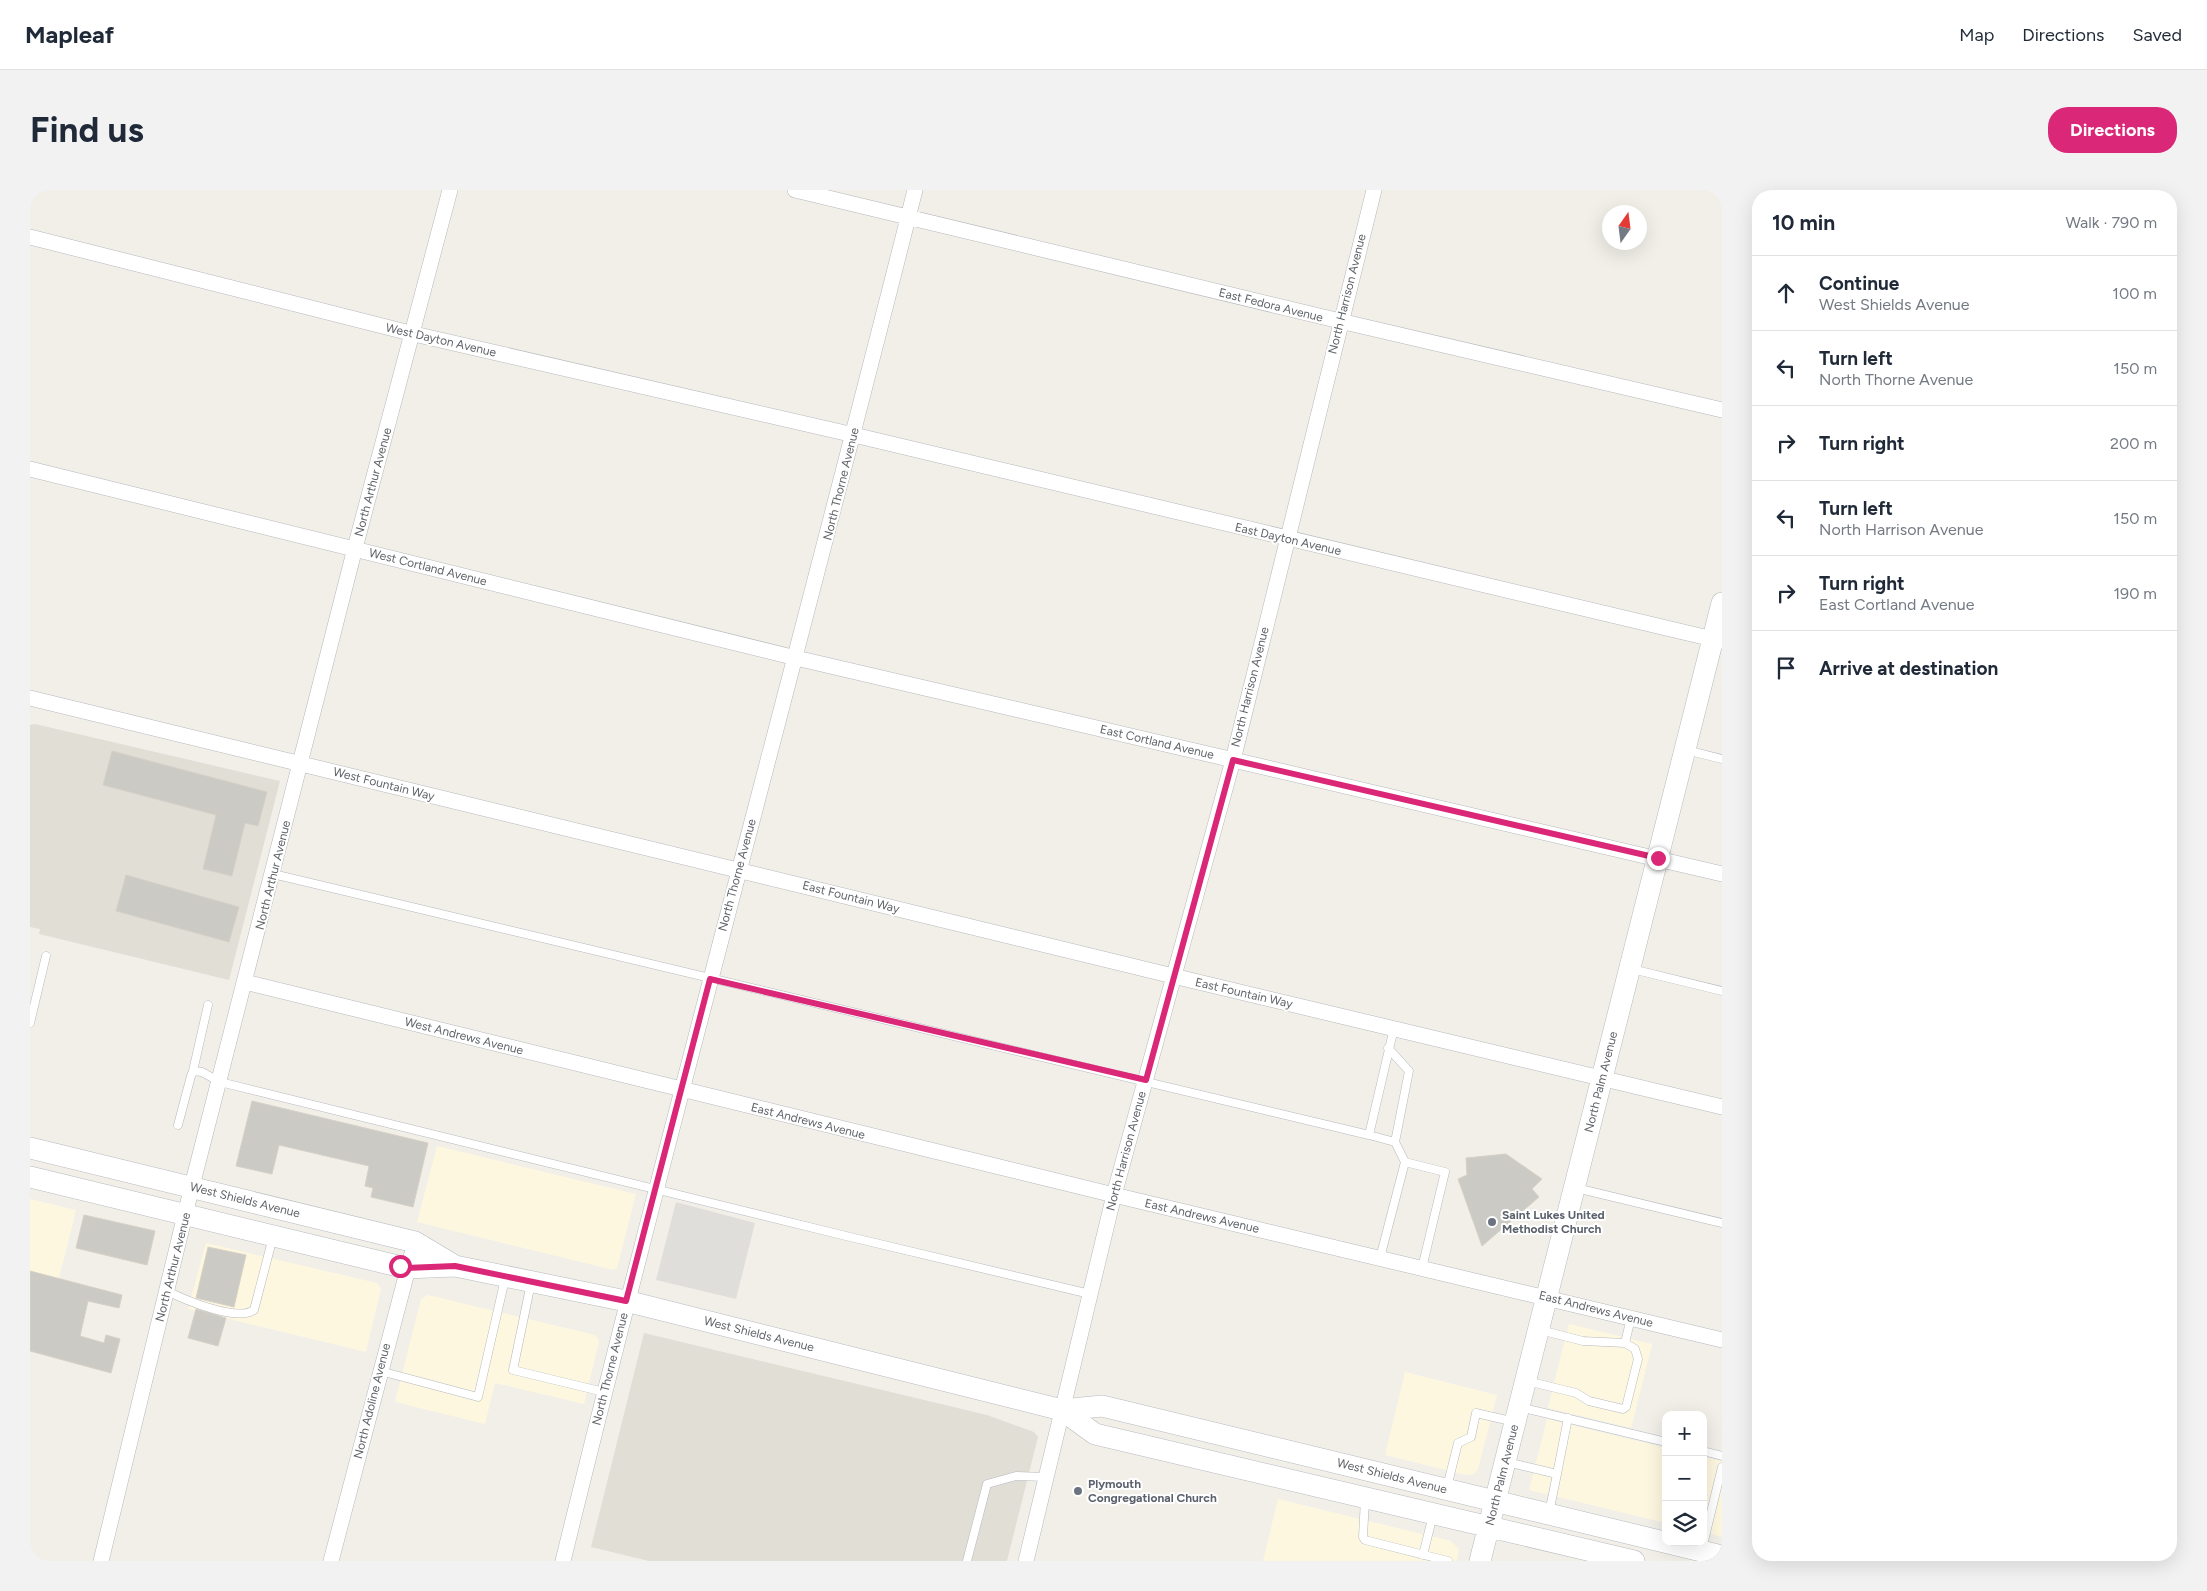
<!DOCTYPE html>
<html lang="en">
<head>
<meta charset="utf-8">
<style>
  :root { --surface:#fff; --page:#f2f2f3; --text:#1f2937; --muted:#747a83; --line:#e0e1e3; --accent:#db2777 }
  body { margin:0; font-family:Figtree,sans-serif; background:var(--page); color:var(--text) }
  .controls { position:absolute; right:15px; bottom:15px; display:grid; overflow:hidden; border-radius:10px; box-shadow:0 5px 20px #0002 }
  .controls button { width:45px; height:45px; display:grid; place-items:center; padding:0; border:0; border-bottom:1px solid var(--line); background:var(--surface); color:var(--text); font:25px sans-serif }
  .compass { position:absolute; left:1572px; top:15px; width:45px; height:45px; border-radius:50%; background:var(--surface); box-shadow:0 5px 20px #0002; rotate:14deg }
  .stop { position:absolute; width:15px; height:15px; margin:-11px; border:4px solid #db2777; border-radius:50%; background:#fff }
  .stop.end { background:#db2777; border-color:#fff; box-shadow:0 1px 5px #0008 }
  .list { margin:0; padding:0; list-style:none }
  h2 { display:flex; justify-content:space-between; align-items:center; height:65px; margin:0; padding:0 20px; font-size:21px }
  h2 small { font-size:16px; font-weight:400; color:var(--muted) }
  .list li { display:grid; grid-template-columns:32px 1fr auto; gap:15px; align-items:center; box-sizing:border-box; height:75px; padding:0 20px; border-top:1px solid var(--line) }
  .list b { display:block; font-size:19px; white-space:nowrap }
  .list p { margin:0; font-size:16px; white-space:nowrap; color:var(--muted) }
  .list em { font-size:16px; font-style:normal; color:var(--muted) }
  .icon { flex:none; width:28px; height:28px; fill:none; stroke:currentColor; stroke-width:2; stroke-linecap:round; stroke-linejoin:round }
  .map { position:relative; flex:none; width:1692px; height:1371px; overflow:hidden; border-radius:20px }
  header { display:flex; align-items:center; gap:30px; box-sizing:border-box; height:70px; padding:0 25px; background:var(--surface); border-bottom:1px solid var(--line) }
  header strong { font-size:24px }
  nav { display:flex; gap:28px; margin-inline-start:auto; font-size:18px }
  .intro { display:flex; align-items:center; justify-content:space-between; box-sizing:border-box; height:120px; padding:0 30px }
  h1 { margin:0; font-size:35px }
  .button { padding:12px 22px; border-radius:20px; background:var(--accent); color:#fff; font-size:18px; font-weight:700 }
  main { display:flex; gap:30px; padding:0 30px }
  aside { flex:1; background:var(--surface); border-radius:20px; box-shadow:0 5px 20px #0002 }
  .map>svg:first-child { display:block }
  .commercial { fill:#fef7e0 }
  .industrial { fill:#e0deda }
  .education { fill:#e1ded6 }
  .building { fill:#cccac5; stroke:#d6d1c6 }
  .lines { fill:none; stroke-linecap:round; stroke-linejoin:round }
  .lane-casing { stroke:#b5b8bc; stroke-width:9 }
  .street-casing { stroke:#b5b8bc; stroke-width:16 }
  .secondary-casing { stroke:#b6babf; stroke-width:22 }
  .lane { stroke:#fff; stroke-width:8 }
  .street { stroke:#fff; stroke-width:15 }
  .secondary { stroke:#fff; stroke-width:21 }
  .route { stroke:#db2777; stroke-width:6 }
  .worship-dot { fill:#6b7280; stroke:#fff; stroke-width:2 }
  .labels { text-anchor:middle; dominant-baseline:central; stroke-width:4; stroke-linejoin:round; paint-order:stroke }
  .street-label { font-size:12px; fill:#5f6368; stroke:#fff }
  .worship-label { font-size:12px; font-weight:bold; fill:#5b616d; stroke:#fff; text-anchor:start }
</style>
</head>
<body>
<header>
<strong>Mapleaf</strong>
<nav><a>Map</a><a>Directions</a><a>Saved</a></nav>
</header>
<div class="intro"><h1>Find us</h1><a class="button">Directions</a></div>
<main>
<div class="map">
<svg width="1692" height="1371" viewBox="0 0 1692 1371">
  <rect width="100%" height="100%" fill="#f1efe8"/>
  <path class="commercial" d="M407,956L606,1004L587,1078L584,1080L387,1032Z
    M0,1009L46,1020L29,1088L0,1081Z
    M176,1053L347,1093L351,1099L336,1162L158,1119Z
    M398,1105L565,1145L569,1151L554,1214L465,1193L455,1234L365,1212L391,1109Z
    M1539,1134L1622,1154L1601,1238L1518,1218Z
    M1375,1182L1467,1205L1448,1279L1444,1284L1436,1285L1355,1265Z
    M1517,1229L1636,1258V1333L1499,1300Z
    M1673,1267L1692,1271V1347L1673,1342Z
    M1248,1309L1421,1351L1429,1359L1427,1371H1233Z"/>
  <path class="industrial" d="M646,1012L725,1033L706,1109L626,1090Z"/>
  <path class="education" d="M5,534L250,591L199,790L9,744L10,739L0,737V535Z
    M614,1143L957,1225L1004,1242L1008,1247L977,1371H619L561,1357Z"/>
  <path class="building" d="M82,561L237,602L228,636L215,633L202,686L173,679L186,625L73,595Z
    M96,685L209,717L199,752L86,721Z
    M222,911L398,953L383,1017L341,1007L343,998L335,996L339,976L249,955L242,984L206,976Z
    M1476,964L1512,989L1502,999L1509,1007L1452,1056L1428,989L1437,985L1436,968Z
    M54,1025L125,1041L117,1075L46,1058Z
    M178,1057L216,1065L204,1117L166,1108Z
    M0,1081L92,1105L89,1118L58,1111L50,1146L74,1153L76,1145L90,1149L81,1183L0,1161Z
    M166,1119L196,1128L188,1156L158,1148Z"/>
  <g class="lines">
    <g class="lane-casing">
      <path id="lane" d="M1656,560L1692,569
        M243,684L1339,945
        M1602,779L1692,801
        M0,833L16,766
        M1358,858L1379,881L1365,952L1339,945L1364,838
        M163,881L178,815
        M148,935L161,886L163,881L172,882L190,892L816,1046L1060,1104
        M1365,952L1375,972
        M1546,998L1692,1033
        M1350,1068L1375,972L1415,982L1392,1078
        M501,1093L483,1180L574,1202
        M137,1101C155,1110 207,1132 224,1120L243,1047
        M1510,1140L1553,1151L1595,1153L1601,1128
        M350,1181L448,1207L475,1089
        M1497,1191L1546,1203L1559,1211L1593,1219L1596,1217L1608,1169L1605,1159L1595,1153
        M1489,1217L1636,1252
        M1673,1261L1692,1266
        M1477,1272L1527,1284L1538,1228
        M1417,1297L1428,1253L1441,1247L1446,1223L1485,1232
        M1335,1309L1333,1347L1335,1350L1418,1371
        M1519,1323L1527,1284
        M1672,1359L1692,1277
        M1393,1365L1403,1325
        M937,1371L957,1294L986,1286L1016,1287"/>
    </g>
    <g class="street-casing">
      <path id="street" d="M765,0L1310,131L1692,220
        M0,47L384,144L824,245L1691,451
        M0,279L766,468L1692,684
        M0,508L1143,786L1692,917
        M215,792L1084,1005L1692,1150
        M71,1371L162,996L325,358L420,0
        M301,1371L385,1052
        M533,1371C645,913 770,458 885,0
        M996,1371L1084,1005L1203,570L1344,0"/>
    </g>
    <g class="secondary-casing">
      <path id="secondary" d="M0,958L385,1052L425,1076
        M0,987L376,1078L425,1076L596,1111L1032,1220L1072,1216L1692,1366
        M1032,1220L1065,1244L1604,1371
        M1450,1371L1692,413"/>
    </g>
    <use href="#lane" class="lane"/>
    <use href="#street" class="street"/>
    <use href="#secondary" class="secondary"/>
  </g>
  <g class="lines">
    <path class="route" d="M370,1076L376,1078L425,1076L596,1111L680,789L1116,890L1203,570L1628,668"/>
  </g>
  <g class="worship-dot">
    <circle cx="1462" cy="1032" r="5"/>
    <circle cx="1048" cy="1301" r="5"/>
  </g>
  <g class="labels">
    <g class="street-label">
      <text transform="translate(1317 104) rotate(-76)">North Harrison Avenue</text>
      <text transform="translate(1241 115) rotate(14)">East Fedora Avenue</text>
      <text transform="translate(411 150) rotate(13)">West Dayton Avenue</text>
      <text transform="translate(343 292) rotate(-75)">North Arthur Avenue</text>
      <text transform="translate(811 294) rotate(-76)">North Thorne Avenue</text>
      <text transform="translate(1258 349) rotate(13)">East Dayton Avenue</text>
      <text transform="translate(398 377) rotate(14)">West Cortland Avenue</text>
      <text transform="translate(1220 497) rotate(-76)">North Harrison Avenue</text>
      <text transform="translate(1127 552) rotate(13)">East Cortland Avenue</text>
      <text transform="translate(354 594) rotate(14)">West Fountain Way</text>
      <text transform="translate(243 685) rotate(-76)">North Arthur Avenue</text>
      <text transform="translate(707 685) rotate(-75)">North Thorne Avenue</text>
      <text transform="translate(821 707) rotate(14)">East Fountain Way</text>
      <text transform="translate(1214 803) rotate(13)">East Fountain Way</text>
      <text transform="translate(434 846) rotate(14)">West Andrews Avenue</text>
      <text transform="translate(1571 892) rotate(-76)">North Palm Avenue</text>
      <text transform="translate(778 931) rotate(14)">East Andrews Avenue</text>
      <text transform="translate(1096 961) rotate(-75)">North Harrison Avenue</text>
      <text transform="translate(215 1010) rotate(14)">West Shields Avenue</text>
      <text transform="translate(1172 1026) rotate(13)">East Andrews Avenue</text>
      <text transform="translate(143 1077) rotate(-76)">North Arthur Avenue</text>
      <text transform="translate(1566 1119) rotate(14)">East Andrews Avenue</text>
      <text transform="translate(729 1144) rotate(14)">West Shields Avenue</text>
      <text transform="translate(580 1179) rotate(-76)">North Thorne Avenue</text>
      <text transform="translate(342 1211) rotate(-76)">North Adoline Avenue</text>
      <text transform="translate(1472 1285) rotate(-76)">North Palm Avenue</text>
      <text transform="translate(1362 1286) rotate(14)">West Shields Avenue</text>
    </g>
    <g class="worship-label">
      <text x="1472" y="1025">Saint Lukes United<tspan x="1472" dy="14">Methodist Church</tspan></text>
      <text x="1058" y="1294">Plymouth<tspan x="1058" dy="14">Congregational Church</tspan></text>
    </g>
  </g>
</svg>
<div class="controls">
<button>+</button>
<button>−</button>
<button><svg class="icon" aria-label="layers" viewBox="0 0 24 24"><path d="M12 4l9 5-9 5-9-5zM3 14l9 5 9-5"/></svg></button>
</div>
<svg class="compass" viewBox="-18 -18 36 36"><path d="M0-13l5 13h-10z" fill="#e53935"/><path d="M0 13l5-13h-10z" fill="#747a83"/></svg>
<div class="stop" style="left:370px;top:1076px"></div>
<div class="stop end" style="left:1628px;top:668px"></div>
</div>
<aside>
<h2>10 min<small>Walk · 790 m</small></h2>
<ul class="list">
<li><svg class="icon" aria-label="ahead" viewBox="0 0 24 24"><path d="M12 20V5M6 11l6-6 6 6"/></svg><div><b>Continue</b><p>West Shields Avenue</p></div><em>100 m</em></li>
<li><svg class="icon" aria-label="left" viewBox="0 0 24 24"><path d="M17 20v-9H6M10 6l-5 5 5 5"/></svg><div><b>Turn left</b><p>North Thorne Avenue</p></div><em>150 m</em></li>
<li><svg class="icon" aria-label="right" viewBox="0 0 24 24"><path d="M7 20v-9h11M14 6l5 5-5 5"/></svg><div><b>Turn right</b></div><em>200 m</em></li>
<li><svg class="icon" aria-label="left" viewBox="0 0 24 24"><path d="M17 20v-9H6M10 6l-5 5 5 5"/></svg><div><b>Turn left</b><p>North Harrison Avenue</p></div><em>150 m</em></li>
<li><svg class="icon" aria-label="right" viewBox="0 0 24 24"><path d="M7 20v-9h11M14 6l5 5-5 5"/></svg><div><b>Turn right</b><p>East Cortland Avenue</p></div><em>190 m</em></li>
<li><svg class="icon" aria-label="arrive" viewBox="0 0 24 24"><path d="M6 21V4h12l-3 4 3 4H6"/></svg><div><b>Arrive at destination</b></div></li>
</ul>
</aside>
</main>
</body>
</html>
